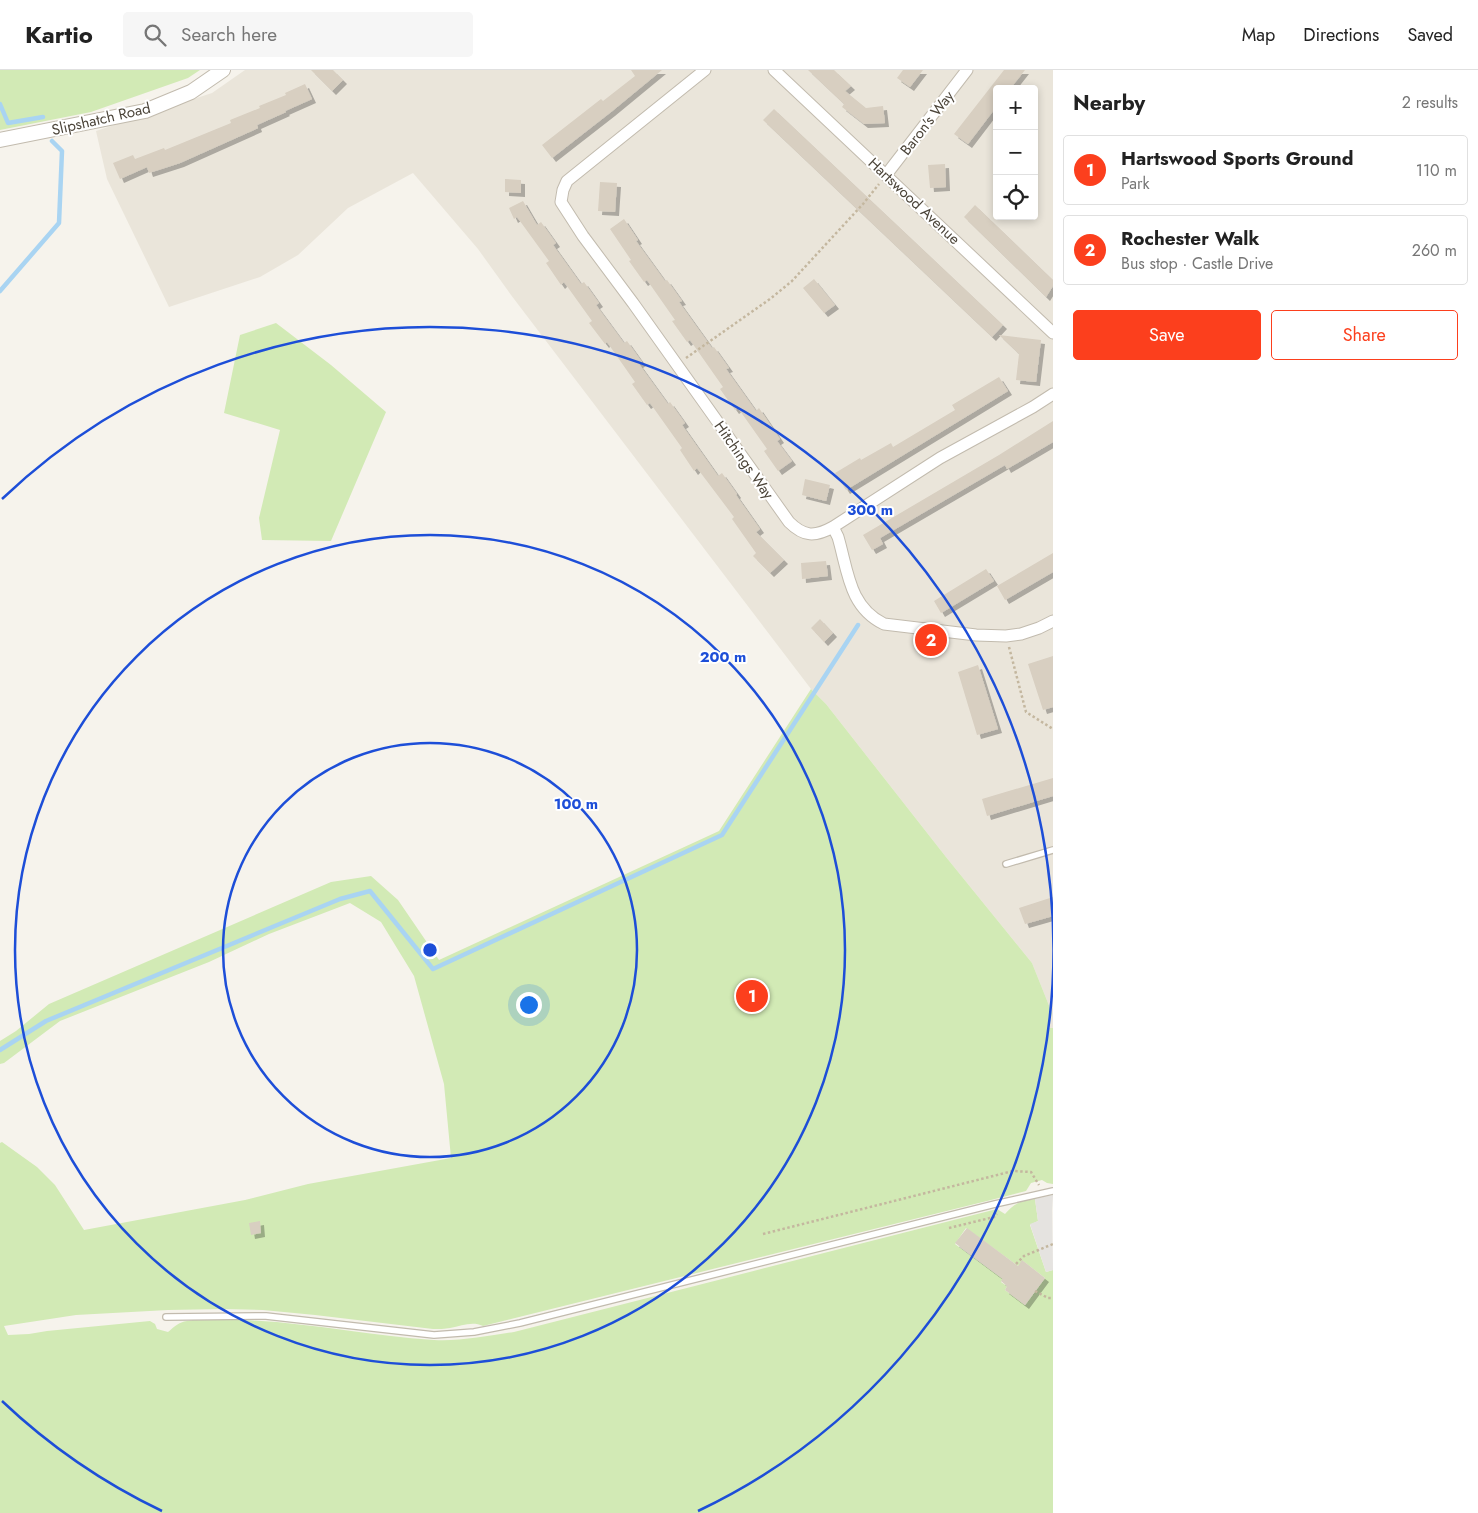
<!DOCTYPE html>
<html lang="en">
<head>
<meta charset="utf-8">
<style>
  :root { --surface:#fff; --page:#f6f6f6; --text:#222; --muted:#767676; --line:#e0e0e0; --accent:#fc3f1d }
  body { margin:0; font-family:Jost,sans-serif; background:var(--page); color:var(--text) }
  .controls { position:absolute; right:15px; top:15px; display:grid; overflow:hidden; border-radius:5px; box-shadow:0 2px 8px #0003 }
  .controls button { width:45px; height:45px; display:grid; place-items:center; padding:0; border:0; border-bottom:1px solid var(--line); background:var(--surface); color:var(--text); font:25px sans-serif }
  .you { position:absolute; left:528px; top:934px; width:18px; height:18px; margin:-12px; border:4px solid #fff; border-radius:50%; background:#1a73e8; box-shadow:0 0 0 8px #1a73e833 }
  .badge { display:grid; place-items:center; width:32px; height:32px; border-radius:50%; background:var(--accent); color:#fff; font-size:16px; font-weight:700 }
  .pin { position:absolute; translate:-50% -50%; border:2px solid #fff; box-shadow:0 1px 5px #0006 }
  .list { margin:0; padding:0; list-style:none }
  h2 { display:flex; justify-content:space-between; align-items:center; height:65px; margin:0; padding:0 20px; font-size:21px }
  h2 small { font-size:16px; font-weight:400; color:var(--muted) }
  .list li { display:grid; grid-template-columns:32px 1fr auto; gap:15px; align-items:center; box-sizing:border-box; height:70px; margin:0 10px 10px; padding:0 10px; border:1px solid var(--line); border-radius:5px }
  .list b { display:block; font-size:19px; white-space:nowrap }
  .list p { margin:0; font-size:16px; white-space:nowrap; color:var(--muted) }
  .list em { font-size:16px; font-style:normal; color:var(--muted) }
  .actions { display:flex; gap:10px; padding:15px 20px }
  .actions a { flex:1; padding:11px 0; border:1px solid var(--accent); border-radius:5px; text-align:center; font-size:18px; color:var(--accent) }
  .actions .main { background:var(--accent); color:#fff }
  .icon { flex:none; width:28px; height:28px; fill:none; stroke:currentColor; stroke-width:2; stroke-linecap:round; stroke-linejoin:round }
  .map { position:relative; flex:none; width:1053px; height:1443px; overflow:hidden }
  header { display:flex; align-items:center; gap:30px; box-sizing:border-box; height:70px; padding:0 25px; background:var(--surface); border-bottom:1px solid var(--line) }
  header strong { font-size:24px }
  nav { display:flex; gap:28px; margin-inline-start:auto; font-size:18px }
  .search { width:350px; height:45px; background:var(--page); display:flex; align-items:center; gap:12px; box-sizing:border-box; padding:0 18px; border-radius:5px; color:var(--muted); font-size:19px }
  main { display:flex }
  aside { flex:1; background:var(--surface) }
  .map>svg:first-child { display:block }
  .residential { fill:#eae5da; fill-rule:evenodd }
  .green { fill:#d2eab5; fill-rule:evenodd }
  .parking { fill:#e5e3e0 }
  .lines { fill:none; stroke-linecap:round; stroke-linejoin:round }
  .stream { stroke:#a9d4f2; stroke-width:4.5 }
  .building { fill:#d8cfc1; filter:url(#shadow) }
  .service-casing { stroke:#c2bbae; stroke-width:8 }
  .minor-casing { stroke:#c2bbae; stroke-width:13 }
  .tertiary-casing { stroke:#c2bbae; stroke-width:16 }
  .path { stroke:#c4b79f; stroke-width:2.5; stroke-dasharray:2.5 2.5; stroke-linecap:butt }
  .service { stroke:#fff; stroke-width:5.5 }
  .minor { stroke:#fff; stroke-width:11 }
  .tertiary { stroke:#fff; stroke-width:14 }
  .ring { fill:none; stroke:#1d4ed8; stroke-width:2.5 }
  .labels { text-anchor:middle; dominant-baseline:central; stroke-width:4; stroke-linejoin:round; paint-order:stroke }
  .street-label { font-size:15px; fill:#4b4439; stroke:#fff }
  .centre { fill:#1d4ed8; stroke:#fff; stroke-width:2.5 }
  .ring-label { font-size:15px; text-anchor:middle; font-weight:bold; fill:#1d4ed8; stroke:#fff; stroke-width:4; stroke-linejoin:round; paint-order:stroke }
</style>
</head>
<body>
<header>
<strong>Kartio</strong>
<div class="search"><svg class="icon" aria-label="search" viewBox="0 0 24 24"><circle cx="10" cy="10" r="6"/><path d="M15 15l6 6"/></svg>Search here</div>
<nav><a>Map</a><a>Directions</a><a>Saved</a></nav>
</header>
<main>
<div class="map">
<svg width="1053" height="1443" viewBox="0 0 1053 1443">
  <defs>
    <filter id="shadow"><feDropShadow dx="4" dy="4" stdDeviation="0" flood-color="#0004"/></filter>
  </defs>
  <rect width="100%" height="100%" fill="#f6f3ec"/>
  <path class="residential" d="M245,0H1053V958H1049L1052,943L1032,893L946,787L826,634L811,619L511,225L478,179L413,103L348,138L298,185L260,207L169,237L107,109L96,61L212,23ZM997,19H1034V146H997Z"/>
  <path class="green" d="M0,0H200L188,8L91,42L0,60Z
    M276,253L331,295L386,342L331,471L262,470L259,448L280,360L224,343L240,265Z
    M811,619L826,634L946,787L1032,893L1052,943L1049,958H1053V1114L1047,1113L1042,1110L1031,1113L1026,1121L1003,1127L483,1256C472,1251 462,1256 450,1258C445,1259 439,1259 433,1259L315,1245L263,1240L223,1239L168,1240L76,1245L4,1256L8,1265L29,1264L47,1261L150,1251L155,1254L157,1259L168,1262C174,1257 179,1252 187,1251C204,1248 224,1250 241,1250C306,1252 369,1266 434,1270C457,1272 491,1265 514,1262L997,1139L1005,1144C1014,1133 1021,1131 1035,1129L1038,1151L1030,1155L1046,1202L1053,1200V1443H0V1073L2,1072L37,1097L55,1115L84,1160L245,1130L308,1114L451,1088L444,1014L414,906L381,852L350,833L269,864L209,892L60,951L4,993L0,994V971L16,961L49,934L331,812L371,806L398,830L439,890L719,761ZM966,1158L1018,1196L1023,1191L1045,1208L1025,1235L1005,1220L1007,1216L1001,1212L1003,1209L955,1174Z"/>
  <path class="parking" d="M1053,1125L1052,1140L1053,1200L1046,1202L1030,1154L1038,1151L1035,1129Z"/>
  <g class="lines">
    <path class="stream" d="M0,34L8,53L43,47
      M0,221L59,153L62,81L52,71
      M0,980L46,951L340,829L370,821L433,899L722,765L858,555"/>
  </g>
  <path class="building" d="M311,0H333L343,10L332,21Z
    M631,0H662L611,42L552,88L542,75L601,29L603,31L635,6Z
    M808,0H834L851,16L845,21L866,38L883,36L885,53L864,54L842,37L844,34Z
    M903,0H923L910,17L897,8Z
    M1004,0H1025L1010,19H997V36L968,74L954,64Z
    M305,14L312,29L285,41L286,42L257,55L258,58L180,93L149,103L147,97L120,109L113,93L133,85L135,89L164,78L165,80L231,53L230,50L260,38L259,36L286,25L285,23Z
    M774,39L1003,255L992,267L763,50Z
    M945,94L946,117L930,118L928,95Z
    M505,109L521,110V123L505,122Z
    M600,112L617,113L615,142L598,141Z
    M523,131L537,155L541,152L556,173L553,175L581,214L584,212L599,233L596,235L624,273L627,271L642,292L639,294L668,334L670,332L685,353L682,355L718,406L722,403L737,424L736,425L760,459L756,462L784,490L770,503L753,486L756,483L732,449L734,447L697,398L694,401L680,380L682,378L650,333L647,335L632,314L635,312L607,272L605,274L589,253L592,251L564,212L561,215L546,193L549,191L517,147L514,149L509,138Z
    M975,135L1053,210V216L1046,227L964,147Z
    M624,149L638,170L636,171L665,211L667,210L682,231L679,232L712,278L714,277L729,298L726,299L756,341L759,338L780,369L777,371L792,391L778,401L764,381L767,379L738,338L735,340L720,319L723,317L690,270L687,272L672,251L675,250L647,210L644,212L629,191L631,190L610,159Z
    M814,209L835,235L824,243L803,218Z
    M999,265L1041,270L1036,312L1016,310L1019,284Z
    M999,307L1008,321L846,420L835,403L860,388L861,390L891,373L893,377L955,340L952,335Z
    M1053,351V372L1007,399L1005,395L880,468L883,474L872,480L863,465L999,385Z
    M805,409L830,415L826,431L802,425Z
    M1053,483V502L1005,530L997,516Z
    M826,491L828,506L802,509L801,493Z
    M986,499L994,511L941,543L934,531Z
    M820,549L833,563L824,572L811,558Z
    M1053,586V637L1043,640L1028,594Z
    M978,595L998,659L977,665L958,602Z
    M1053,708V726L987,746L982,729Z
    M1053,827V846L1025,854L1019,838Z
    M260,1151L261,1163L251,1165L249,1153Z
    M967,1158L1018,1196L1022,1190L1045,1208L1025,1235L1005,1220L1007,1216L1001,1211L1003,1209L955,1173Z"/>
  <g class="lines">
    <g class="service-casing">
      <path id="service" d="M1006,794L1053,780
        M166,1247L266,1246L434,1265L474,1262L520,1253L995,1134L1053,1121"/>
    </g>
    <g class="minor-casing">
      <path id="minor" d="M705,0L567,111L563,120L561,132L583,166L633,233L789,452C804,467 815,467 833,457L940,388L1033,337L1053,324
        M774,0L1053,263
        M886,105L967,0
        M833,457L838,467C848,501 849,537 884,554L976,565L1006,566L1021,564L1039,558L1053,551"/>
    </g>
    <g class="tertiary-casing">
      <path id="tertiary" d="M0,70L145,41L191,22L223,0"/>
    </g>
    <path class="path" d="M686,288L770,229L792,211L863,134L879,114
      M1009,577L1026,642L1053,659
      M949,1158L994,1147L997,1144
      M763,1164L1013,1101L1031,1102L1039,1115
      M1016,1194L1024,1186L1053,1174
      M1035,1221L1048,1228H1053"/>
    <use href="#service" class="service"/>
    <use href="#minor" class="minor"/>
    <use href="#tertiary" class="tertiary"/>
  </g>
  <g class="ring">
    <circle cx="430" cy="880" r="207"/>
    <circle cx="430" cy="880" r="415"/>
    <path d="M162 1441A622 622 0 0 1 2 1331M2 429A622 622 0 1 1 698 1441"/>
  </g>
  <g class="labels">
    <g class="street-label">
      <text transform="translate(101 49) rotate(-13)">Slipshatch Road</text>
      <text transform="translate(927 53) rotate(-52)">Baron's Way</text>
      <text transform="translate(914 131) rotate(43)">Hartswood Avenue</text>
      <text transform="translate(744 390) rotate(55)">Hitchings Way</text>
    </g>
  </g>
  <circle cx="430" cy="880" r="8" class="centre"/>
  <g class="ring-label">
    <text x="870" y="445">300 m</text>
    <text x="723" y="592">200 m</text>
    <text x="576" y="739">100 m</text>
  </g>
</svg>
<div class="controls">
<button>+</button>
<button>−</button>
<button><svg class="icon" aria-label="locate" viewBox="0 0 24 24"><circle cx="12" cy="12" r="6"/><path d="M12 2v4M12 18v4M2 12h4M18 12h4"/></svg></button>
</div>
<div class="you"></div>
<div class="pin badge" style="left:752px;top:926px">1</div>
<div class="pin badge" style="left:931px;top:570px">2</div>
</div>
<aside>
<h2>Nearby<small>2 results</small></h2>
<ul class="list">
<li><span class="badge">1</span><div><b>Hartswood Sports Ground</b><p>Park</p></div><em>110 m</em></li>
<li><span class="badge">2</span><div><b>Rochester Walk</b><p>Bus stop · Castle Drive</p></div><em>260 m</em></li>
</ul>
<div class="actions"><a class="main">Save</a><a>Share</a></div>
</aside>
</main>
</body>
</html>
